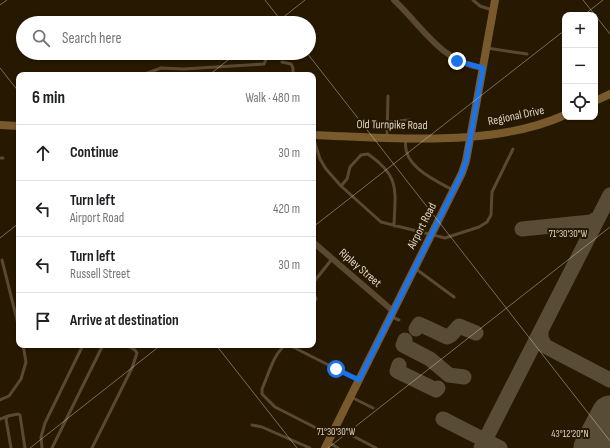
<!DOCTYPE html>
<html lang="en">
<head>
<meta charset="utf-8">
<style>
  :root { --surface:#fff; --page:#f2f2f2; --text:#202124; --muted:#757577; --line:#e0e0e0 }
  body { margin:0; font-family:"Sofia Sans Condensed",sans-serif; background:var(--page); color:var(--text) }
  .controls { position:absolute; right:12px; top:12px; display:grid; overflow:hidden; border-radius:8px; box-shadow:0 1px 3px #0004 }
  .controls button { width:36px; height:36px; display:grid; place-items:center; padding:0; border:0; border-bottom:1px solid var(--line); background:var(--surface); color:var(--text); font:20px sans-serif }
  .stop { position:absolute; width:12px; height:12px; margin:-9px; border:3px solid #1a73e8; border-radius:50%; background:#fff }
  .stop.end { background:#1a73e8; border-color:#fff; box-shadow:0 1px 4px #0008 }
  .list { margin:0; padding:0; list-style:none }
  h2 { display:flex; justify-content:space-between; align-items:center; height:52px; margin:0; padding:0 16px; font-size:17px }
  h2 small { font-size:13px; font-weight:400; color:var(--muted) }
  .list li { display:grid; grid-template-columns:26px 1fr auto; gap:12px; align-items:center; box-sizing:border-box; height:56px; padding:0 16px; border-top:1px solid var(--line) }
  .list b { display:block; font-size:15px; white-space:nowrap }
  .list p { margin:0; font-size:13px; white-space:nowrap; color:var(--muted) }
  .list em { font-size:13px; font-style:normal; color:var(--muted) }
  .icon { flex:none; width:22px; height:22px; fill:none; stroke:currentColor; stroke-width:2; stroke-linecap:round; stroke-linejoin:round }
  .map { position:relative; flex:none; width:610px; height:448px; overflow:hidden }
  .search { position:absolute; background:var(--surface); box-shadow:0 1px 3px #0004; left:16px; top:16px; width:300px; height:44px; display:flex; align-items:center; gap:10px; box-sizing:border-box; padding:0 14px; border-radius:22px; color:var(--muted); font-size:15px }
  .panel { position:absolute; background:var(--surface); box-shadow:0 1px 3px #0004; left:16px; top:72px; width:300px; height:276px; border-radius:8px }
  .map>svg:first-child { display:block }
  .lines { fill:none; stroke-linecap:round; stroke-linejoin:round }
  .taxiway { stroke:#584c37; stroke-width:15 }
  .runway { stroke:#584c37; stroke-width:37 }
  .lane { stroke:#5a4930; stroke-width:3 }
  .street { stroke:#5a4930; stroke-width:6 }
  .secondary { stroke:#785a2c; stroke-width:8 }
  .route { stroke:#1a73e8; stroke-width:5 }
  .ticks { fill:none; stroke:#dfd5c7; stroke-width:1; stroke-opacity:0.45 }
  .labels { text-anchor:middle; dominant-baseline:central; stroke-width:4; stroke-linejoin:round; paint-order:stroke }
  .street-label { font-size:12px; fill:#dfd5c7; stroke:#261801 }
  .ticks-label { font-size:10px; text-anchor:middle; fill:#dfd5c7; stroke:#261801; stroke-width:4; stroke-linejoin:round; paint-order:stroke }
</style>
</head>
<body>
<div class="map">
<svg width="610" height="448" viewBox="0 0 610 448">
  <rect width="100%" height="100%" fill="#261801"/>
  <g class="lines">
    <path class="taxiway" d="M522,229L591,222L599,217
      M416,329L419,324L447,337L451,335L459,326L476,333
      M541,330V338L545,346L610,380
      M405,340L403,345L430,359L449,375L464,377
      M399,365L397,371L436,390L438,388
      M443,419L500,448
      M481,448L610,195"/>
    <path class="runway" d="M592,448L610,414"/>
    <path class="lane" d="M473,0L480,6L492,10
      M487,48L527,54
      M282,62L291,64L293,68V75
      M142,75L161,68L184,69L264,64L269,53
      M388,122L409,120
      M387,136L388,96
      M313,137L320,159L326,169L341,186L381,222L445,238L479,227L487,222L491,215L492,192L513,149
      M406,140C401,165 434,180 453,190
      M0,158H3
      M341,186L347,179L350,167L361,155L368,154C401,177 395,190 394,226
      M2,260L19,328
      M416,269L454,297
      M313,283L332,259
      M313,291L316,299L313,304
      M392,317L399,320
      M286,345C274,352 268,376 262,389V394L275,407L330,435
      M289,345L358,380
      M351,397L373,408
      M0,400L9,396L21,379L26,362L23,345
      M0,419L8,416
      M252,425L262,427L310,448
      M336,427L376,448
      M328,442L338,448
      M11,448L6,419L8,416L18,414L20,415L25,448
      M42,448L41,437L45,423L83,345
      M52,448L103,345
      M92,448L132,368L137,353L135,350L126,345"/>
    <path class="street" d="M394,0C422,26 442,63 483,68
      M313,242L393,311"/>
    <path class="secondary" d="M595,101L610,94
      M0,125L19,126
      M313,135C391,138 492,148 565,115
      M325,448L462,173L466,161L495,0"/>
  </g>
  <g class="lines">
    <path class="route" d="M336,369L359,380L462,173L466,161L483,68L457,61"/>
  </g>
  <path class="ticks" d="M265,0L283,23M583,0L610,34M0,5L7,0M584,15L603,0M276,23L305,0M307,53L610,441M0,68L19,92M209,75L237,53M313,227L565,30M0,238L19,223M216,345L297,448M30,448L161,345M328,448L610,227"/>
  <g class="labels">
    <g class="street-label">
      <text transform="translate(516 116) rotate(-12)">Regional Drive</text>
      <text transform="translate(392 125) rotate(1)">Old Turnpike Road</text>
      <text transform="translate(422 226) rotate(-63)">Airport Road</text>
      <text transform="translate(360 268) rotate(41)">Ripley Street</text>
    </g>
  </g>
  <g class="ticks-label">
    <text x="568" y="237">71°30'30"W</text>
    <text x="336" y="435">71°30'30"W</text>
    <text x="570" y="437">43°12'20"N</text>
  </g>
</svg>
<div class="controls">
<button>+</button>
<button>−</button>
<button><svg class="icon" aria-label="locate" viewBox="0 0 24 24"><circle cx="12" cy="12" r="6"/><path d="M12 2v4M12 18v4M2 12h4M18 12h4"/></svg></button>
</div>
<div class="stop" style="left:336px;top:369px"></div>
<div class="stop end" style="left:457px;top:61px"></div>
<div class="search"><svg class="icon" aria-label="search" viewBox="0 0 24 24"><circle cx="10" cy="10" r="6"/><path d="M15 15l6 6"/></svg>Search here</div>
<section class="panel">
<h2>6 min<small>Walk · 480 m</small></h2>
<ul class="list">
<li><svg class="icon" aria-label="ahead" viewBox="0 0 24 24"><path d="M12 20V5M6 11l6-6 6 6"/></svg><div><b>Continue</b></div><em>30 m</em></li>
<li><svg class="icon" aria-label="left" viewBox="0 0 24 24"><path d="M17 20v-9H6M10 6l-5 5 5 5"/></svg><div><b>Turn left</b><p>Airport Road</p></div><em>420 m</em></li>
<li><svg class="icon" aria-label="left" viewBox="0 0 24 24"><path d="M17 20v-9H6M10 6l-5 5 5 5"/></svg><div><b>Turn left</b><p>Russell Street</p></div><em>30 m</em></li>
<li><svg class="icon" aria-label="arrive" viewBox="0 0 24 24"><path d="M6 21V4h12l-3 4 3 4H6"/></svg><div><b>Arrive at destination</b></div></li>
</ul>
</section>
</div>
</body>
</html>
